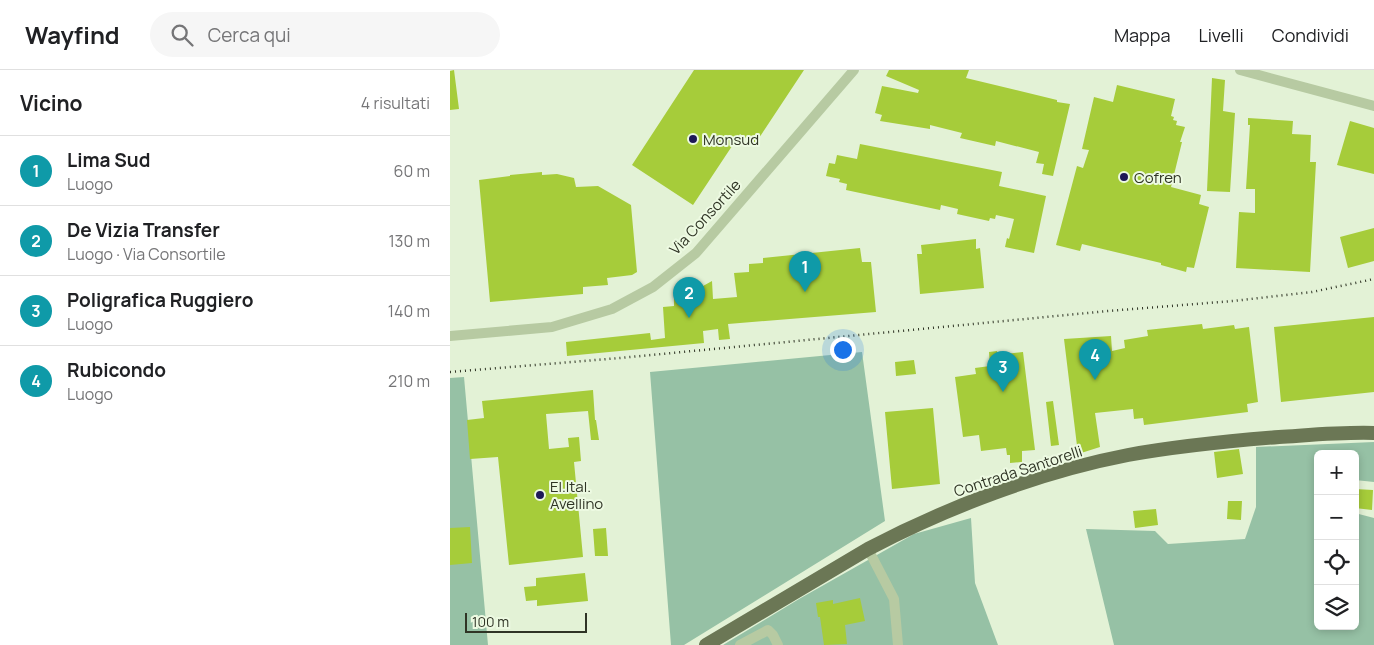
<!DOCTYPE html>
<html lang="it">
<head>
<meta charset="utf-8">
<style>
  :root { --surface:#fff; --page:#f6f6f6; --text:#202124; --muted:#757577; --line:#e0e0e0; --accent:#b45309 }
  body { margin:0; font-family:Manrope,sans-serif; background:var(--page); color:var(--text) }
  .controls { position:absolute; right:15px; bottom:15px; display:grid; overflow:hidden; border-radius:8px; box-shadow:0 2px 8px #0003 }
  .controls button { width:45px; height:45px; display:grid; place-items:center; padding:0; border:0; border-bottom:1px solid var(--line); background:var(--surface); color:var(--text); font:25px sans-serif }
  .scale { position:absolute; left:15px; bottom:12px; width:122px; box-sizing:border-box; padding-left:5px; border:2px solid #2f3425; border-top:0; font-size:14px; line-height:18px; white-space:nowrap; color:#2f3425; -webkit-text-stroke:4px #edfae2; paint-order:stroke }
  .you { position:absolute; left:392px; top:279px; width:18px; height:18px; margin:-12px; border:4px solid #fff; border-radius:50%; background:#1a73e8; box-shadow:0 0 0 8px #1a73e833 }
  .badge { display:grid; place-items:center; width:32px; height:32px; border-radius:50%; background:var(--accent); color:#fff; font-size:16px; font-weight:700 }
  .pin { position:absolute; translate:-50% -41px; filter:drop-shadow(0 1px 2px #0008) }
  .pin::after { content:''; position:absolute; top:26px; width:18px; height:15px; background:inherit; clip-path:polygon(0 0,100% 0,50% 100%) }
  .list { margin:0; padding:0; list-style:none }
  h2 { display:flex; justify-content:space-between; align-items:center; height:65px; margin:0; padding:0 20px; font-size:21px }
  h2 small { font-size:16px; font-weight:400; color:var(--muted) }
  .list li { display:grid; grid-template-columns:32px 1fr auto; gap:15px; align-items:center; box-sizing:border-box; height:70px; padding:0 20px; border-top:1px solid var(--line) }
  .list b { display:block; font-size:19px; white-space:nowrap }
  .list p { margin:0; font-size:16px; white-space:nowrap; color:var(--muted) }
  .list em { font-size:16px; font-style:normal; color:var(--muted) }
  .icon { flex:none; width:28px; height:28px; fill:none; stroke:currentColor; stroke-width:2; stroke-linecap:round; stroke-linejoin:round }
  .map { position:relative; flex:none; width:924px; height:575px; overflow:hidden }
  header { display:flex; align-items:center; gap:30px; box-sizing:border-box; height:70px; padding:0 25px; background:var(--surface); border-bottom:1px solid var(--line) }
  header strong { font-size:24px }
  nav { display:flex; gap:28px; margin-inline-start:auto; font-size:18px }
  .search { width:350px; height:45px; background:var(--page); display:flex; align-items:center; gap:12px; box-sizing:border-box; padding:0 18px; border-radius:28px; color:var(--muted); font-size:19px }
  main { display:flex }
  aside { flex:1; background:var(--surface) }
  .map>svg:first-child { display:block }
  .green { fill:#96c1a5 }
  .building { fill:#a6cc3a }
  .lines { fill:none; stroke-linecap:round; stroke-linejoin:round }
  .minor { stroke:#b7caa2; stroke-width:10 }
  .major { stroke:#6b7755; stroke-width:14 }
  .rail { stroke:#2f3425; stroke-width:2.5; stroke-dasharray:1 4; stroke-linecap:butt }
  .poi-dot { fill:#1e1957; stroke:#edfae2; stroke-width:2 }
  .labels { text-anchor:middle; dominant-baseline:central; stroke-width:4; stroke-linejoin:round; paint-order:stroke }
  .poi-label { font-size:15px; fill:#2f3425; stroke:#edfae2; text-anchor:start }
  .street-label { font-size:15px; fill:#2f3425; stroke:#edfae2 }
</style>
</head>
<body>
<header>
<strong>Wayfind</strong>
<div class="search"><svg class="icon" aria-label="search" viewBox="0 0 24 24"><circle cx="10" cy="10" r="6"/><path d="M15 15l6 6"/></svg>Cerca qui</div>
<nav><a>Mappa</a><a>Livelli</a><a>Condividi</a></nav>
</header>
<main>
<aside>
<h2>Vicino<small>4 risultati</small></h2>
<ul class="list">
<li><span class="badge" style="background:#0f9aa8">1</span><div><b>Lima Sud</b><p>Luogo</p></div><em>60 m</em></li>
<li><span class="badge" style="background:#0f9aa8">2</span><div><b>De Vizia Transfer</b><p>Luogo · Via Consortile</p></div><em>130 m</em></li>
<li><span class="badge" style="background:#0f9aa8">3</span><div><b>Poligrafica Ruggiero</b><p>Luogo</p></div><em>140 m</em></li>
<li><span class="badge" style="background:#0f9aa8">4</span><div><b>Rubicondo</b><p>Luogo</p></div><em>210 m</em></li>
</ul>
</aside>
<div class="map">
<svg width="924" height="575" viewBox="0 0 924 575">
  <rect width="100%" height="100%" fill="#e3f2d6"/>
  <path class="green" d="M412,282L435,451L234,575H221L200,302Z
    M14,307L38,575H0V308Z
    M924,372V412L905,410V384H868V556H905V443L924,448V575H664L636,459L705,461L718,474L795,469L806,437V377Z
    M521,448L525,513L548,575H273L349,529L464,464Z"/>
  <path class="building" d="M4,0L9,39L0,40V1Z
    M244,0H354L305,74L290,64L243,135L182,95Z
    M439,0H519L516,8L607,30V32L620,34L603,106L592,104L594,94L586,93L589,82L546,71L545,76L510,68L512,63L480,55V59L430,51L432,45L425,43L432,16L468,23L469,20L436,6Z
    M762,8L775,10L773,41L785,43L780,122L757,121Z
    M667,15L725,29L721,46L724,47L723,50L727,51L726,55L735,57L730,72H732L721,117L751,125L749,134L759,137L744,198L737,197L736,202L711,195V193L632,174L630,181L606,175L627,96L633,98L639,80L632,79L644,27L663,32Z
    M798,48L843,51L842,64L861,65L860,92H866L860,202L786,198L789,142L805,143V119H796L800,55H798Z
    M900,51L924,58V104L887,95Z
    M410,74L552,102L549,116L596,126L584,183L555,177L557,168L559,169L564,149L546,145L545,149L540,148L539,151L507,144L508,139L491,135L490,140L396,120L397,114L389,112L390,109L376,106L379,93L385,94L387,85L407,89Z
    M92,102V105L107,104L124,108L126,117L148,116L181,135L187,202L182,205L157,208L158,215L133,217V224L40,232L29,110L60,106V105Z
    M924,158V191L898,198L890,167Z
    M526,169V179L530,178L534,218L470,224L467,184H472L471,175Z
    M410,178L412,192H421L426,242L278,254L280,269L269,270L268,259L253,261L254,273L117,286L116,272L200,263L201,270L215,268L213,237L224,236V228L237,225L252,214L253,216L262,211L263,229L287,227L284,203L299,202V194L313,193V188Z
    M924,247V322L831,332L824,257Z
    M752,254L753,259L784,255L785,259L799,257L808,332L797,334L798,342L694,355L693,348L684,349L683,339L645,343L650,377L628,384L614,269L661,266L662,281L675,278L674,270L698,266L697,260Z
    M547,281L548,285L573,282L585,380L572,381V392L560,393V385H557L556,378L531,381L529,365L513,367L505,307L526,304L525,298L540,296L539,282Z
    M464,290L466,304L446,306L445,292Z
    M143,320L145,350H146L149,370H141L138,341L96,344L99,379L119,377L118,368L129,367L131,391L124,392L133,487L59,495L48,387L20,389L17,350L34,348L32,331Z
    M603,331L609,375L601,376L596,332Z
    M483,338L490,414L442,419L435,342Z
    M789,379L793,404L767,408L764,382Z
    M905,419L923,420L922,440L905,438Z
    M778,431H792L791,450L777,449Z
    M706,439L708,455L685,458L683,441Z
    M20,457L22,493L0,495V458Z
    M156,458L158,486H145L143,459Z
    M135,503L138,531L87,536V530L76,531L74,517L86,516V508Z
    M410,528L415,551L395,555L397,574L374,575L370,547H368L366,533L383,530V534Z"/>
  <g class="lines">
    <path class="minor" d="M790,0L924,36
      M0,266L102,257L162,239L203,217L246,183L404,0
      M418,479L444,529L448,575
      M290,575L318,560L323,565L328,575"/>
    <path class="major" d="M256,575L418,479C498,437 590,402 678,385C728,376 779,371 829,367C861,365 892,362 924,363"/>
    <path class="rail" d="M0,302L170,288L658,241L783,231L862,222L924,209"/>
  </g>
  <g class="poi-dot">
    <circle cx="243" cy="69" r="5"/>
    <circle cx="674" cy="107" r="5"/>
    <circle cx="90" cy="425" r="5"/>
  </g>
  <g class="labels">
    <g class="poi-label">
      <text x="253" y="69">Monsud</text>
      <text x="684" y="107">Cofren</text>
      <text x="100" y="416">El.Ital.<tspan x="100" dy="17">Avellino</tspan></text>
    </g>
    <g class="street-label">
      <text transform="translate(255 147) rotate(-47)">Via Consortile</text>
      <text transform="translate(568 401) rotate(-18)">Contrada Santorelli</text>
    </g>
  </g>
</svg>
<div class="controls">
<button>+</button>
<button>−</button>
<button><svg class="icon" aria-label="locate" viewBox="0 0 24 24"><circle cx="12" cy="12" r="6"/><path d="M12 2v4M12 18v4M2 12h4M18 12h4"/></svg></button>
<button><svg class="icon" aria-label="layers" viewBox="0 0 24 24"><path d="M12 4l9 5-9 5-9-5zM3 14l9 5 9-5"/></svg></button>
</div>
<div class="scale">100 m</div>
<div class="you"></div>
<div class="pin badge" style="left:355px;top:222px;background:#0f9aa8">1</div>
<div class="pin badge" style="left:239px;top:248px;background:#0f9aa8">2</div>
<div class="pin badge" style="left:553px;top:322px;background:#0f9aa8">3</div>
<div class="pin badge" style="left:645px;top:310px;background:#0f9aa8">4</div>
</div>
</main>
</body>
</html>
